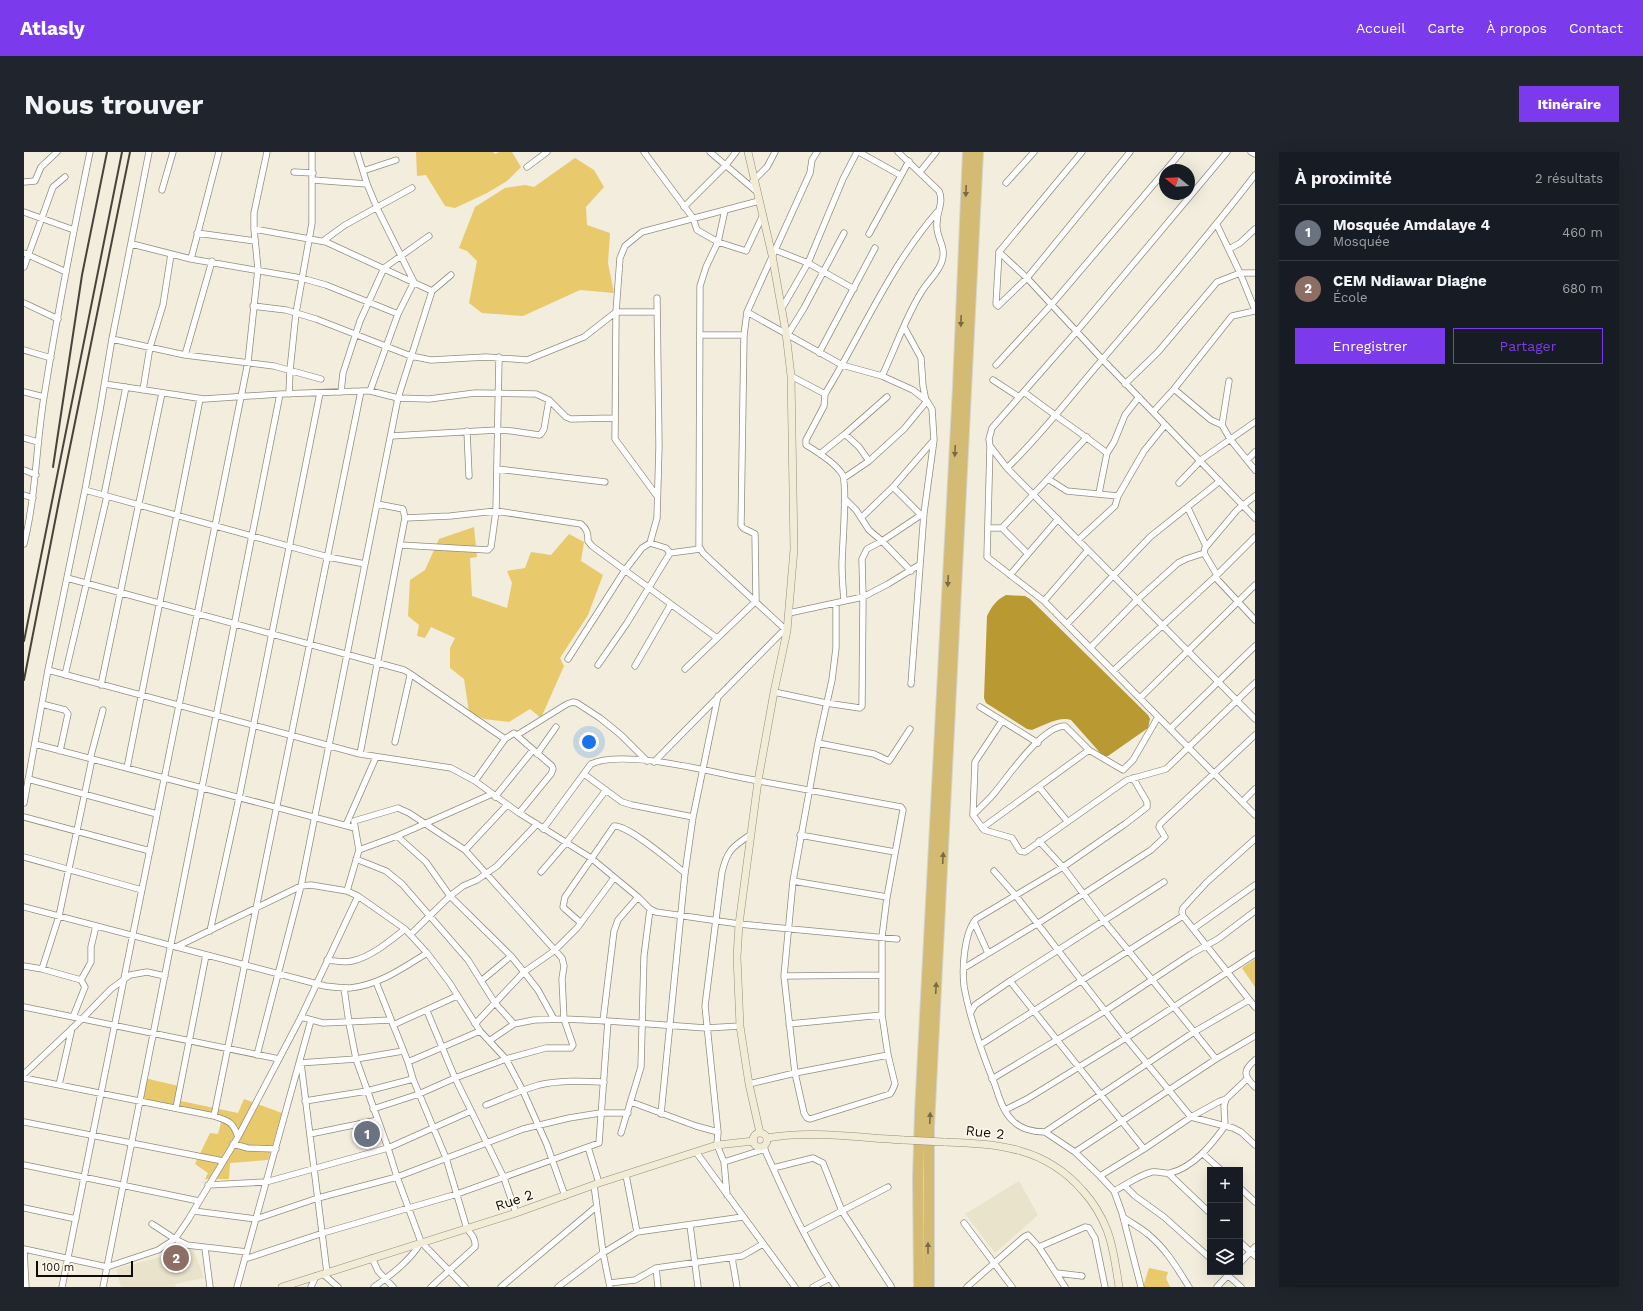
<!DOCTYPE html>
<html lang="fr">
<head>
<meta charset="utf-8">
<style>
  :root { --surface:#171b24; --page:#20242c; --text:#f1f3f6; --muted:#9ea1a6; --line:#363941; --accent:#7c3aed }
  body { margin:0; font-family:"Work Sans",sans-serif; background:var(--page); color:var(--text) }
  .controls { position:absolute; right:12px; bottom:12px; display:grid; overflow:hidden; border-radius:0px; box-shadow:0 4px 16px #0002 }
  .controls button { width:36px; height:36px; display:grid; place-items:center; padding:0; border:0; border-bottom:1px solid var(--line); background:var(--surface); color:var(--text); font:20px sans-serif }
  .compass { position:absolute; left:1135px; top:12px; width:36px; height:36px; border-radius:50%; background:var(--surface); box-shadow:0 4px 16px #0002; rotate:288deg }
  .scale { position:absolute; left:12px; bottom:10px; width:97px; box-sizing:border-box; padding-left:4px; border:2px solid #0e0c07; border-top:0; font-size:11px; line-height:14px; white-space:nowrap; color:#0e0c07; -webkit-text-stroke:3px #fffaed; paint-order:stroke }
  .you { position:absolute; left:565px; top:590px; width:14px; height:14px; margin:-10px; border:3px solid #fff; border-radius:50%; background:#1a73e8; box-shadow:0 0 0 6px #1a73e833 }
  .badge { display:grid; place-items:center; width:26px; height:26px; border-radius:50%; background:var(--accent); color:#fff; font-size:13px; font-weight:700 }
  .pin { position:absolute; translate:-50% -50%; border:2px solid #fff; box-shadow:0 1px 4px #0006 }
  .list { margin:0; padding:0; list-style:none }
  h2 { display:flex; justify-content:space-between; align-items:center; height:52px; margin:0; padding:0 16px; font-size:17px }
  h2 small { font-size:13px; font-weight:400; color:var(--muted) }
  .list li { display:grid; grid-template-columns:26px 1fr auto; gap:12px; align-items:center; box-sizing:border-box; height:56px; padding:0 16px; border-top:1px solid var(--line) }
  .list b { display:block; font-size:15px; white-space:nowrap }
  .list p { margin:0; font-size:13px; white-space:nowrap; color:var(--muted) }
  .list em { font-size:13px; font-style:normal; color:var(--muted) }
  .actions { display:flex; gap:8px; padding:12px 16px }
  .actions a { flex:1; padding:9px 0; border:1px solid var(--accent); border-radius:0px; text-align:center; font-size:14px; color:var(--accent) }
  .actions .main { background:var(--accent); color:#fff }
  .icon { flex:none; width:22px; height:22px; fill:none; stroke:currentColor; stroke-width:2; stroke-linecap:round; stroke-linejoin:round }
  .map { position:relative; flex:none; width:1231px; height:1135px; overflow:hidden; border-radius:0px }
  header { display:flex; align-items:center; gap:24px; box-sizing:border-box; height:56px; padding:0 20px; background:var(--accent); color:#fff }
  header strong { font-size:19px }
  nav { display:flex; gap:22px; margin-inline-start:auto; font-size:14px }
  .intro { display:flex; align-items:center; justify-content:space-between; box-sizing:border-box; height:96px; padding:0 24px }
  h1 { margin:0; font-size:28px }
  .button { padding:10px 18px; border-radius:0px; background:var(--accent); color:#fff; font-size:14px; font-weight:700 }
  main { display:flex; gap:24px; padding:0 24px }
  aside { flex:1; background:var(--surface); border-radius:0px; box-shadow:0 4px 16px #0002 }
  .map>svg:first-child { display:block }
  .built { fill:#eae3cb }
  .green { fill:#e8c96b }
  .water { fill:#b99932 }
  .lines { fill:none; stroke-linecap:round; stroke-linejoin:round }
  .street-casing { stroke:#928d7f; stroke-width:7 }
  .secondary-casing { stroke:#928d7f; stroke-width:8 }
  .highway-casing { stroke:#d4d3d2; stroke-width:12 }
  .street { stroke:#fff; stroke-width:5.5 }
  .secondary { stroke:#f2ebd5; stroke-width:7 }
  .highway { stroke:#d3bb73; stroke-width:10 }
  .rail { stroke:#46433b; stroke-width:2 }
  .secondary-bridge-casing { stroke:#928d7f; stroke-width:8; stroke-linecap:butt }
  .secondary-bridge { stroke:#f2ebd5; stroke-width:7 }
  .oneway { fill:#7a6c42 }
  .labels { text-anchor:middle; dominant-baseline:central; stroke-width:3; stroke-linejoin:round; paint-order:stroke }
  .street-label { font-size:14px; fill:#0e0c07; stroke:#fffaed }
</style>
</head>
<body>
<header>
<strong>Atlasly</strong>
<nav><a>Accueil</a><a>Carte</a><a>À propos</a><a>Contact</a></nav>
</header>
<div class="intro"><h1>Nous trouver</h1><a class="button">Itinéraire</a></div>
<main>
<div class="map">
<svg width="1231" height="1135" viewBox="0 0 1231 1135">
  <rect width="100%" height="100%" fill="#f2eddd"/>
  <path class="built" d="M995,1029L1014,1063L971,1101L941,1062Z
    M169,1096L180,1126L151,1132L152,1135H97L92,1117Z"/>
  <path class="green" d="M392,0H469L471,2L475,0H488L497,15L483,29L463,41L431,56L421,54L402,23L393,24Z
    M551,6L570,18L580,35L562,55L563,73L586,81L584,111L590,141L556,138L499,164L458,161L445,151L453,109L443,99L435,96L451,55L481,36L501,33L510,35Z
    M450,375L453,405L446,406L448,444L483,456L488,431L483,419L501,416L507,400L527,403L545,382L560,390L557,409L579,423L564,463L536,506L540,514L517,566L506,557L485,570L460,567L445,560L440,527L426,516V496L431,486L407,475L401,486L393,484L395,473L384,464L386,428L401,418L415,387Z
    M1231,807V835L1218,816Z
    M120,926L159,935L157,949L214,961L220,947L258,961L244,1008L206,1011L205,1027H181L184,1021L171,1012L186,981L194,982L198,967L115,950Z
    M1125,1116L1144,1120L1142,1126L1146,1135H1119Z"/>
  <path class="water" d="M982,443L1001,444L1006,447L1124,563L1126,567L1124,576L1084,604H1079L1047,568C1035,564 1019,574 1008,578L1003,577L962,551L960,546L963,464C968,454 972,448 982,443Z"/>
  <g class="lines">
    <g class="street-casing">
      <path id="street" d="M333,0L343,32L353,56L390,130L374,162L346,239
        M620,0L669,66L673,78L694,90L722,99L739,63
        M686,0L732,39
        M835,0L876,23
        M1058,0L975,100L1003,126L1078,207L1231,366
        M1203,0L1053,179L968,276L965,287L966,294L983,316L1231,567
        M1227,0L1231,2
        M503,15L523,0
        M1142,18L1157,0
        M339,19L372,8
        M270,20L289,21
        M896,20L912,0
        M289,28L343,32
        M729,29L743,15L751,0
        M0,30L11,29L17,15L33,0
        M982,31L1010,0
        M138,38L149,0
        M660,55L701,14L712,0
        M701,58L694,90L682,115L676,134L675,394L679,401L763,479
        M0,60L50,78
        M1193,73L1216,121L1231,158
        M230,77L302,90L408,139
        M173,81L231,89
        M845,82L885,9
        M299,89L321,73L388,36
        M108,92L167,107L277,126L302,133L374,162
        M1205,97L1216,91L1231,77
        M751,98L784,111L830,137
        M975,100L972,152L974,154L1003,126L1106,0
        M0,101L42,120
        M167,107L195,0
        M0,115L29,35L41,25
        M0,151L34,167
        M229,154L262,158L292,167L387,204L407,208L462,205L503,208L560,185L592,160H633
        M758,156L784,111L819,27L833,0
        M723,160L818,213L858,224L889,238L903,249L908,257L910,288L900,361L887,532
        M880,175L897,206L899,234L902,249
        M764,182L780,156L820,81
        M677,183H720
        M88,187L161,203L250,214L297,227
        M0,198L27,206
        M795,201L851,96
        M161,203L188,109
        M972,213L1028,152L1141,19
        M767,224L801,242
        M858,224C871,197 882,164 898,139C904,129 915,120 918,109C923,94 911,85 913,71C913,59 920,50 915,39L874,0
        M969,228L995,245
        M81,232L180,247L256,242L337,239H346L374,246L405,247L451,241L512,242L525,248L542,265L547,267L590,266
        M1101,232L1134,200L1193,130L1216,121H1231
        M1150,237L1187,268L1198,273L1206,287L1231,318
        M119,238L126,195L139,153L147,102
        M0,240L20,245
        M317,240L319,221L336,169L360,116L405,84
        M1000,240C1027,261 1056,280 1083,301
        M265,242L266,218L272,161L288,71V0
        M1129,260L1150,237L1208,164L1231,159
        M1198,273L1205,229
        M443,279L445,324
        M821,282L835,295L845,309
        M367,284L473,278L488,279L515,283L517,282L520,277L525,248
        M0,286L14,290
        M966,294L963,405L1020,449L1231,663
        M796,302L821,282L863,245
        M1223,308L1231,300
        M983,316C1017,283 1046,245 1077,209C1129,148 1182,87 1231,23
        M473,317L581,330
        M0,318L12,323
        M820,326L845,309L880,277L903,249
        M1024,327L1043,339L1094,344
        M1155,331L1178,307L1231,270
        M869,335L897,363
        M61,338L304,405L341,412
        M1075,341L1083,301L1090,290L1101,263L1115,245
        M0,343L9,346
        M80,343L102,235
        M633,344L591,287L592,160L596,106L601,94L618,80L735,49
        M821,347L832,358L845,378L858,389L887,419
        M1164,356L1182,394
        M381,366L426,364L472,359L557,372C563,377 564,381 564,389L568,394L693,486
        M837,366L869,335L909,289
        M964,376H978L1004,402
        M978,376L1063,285
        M1054,388L1091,354L1094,344L1120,299L1141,273
        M626,391L633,366L635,294L633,146
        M0,392C12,344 12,294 20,245C33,163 49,81 66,0
        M376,393L464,398L467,395L472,359L475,205
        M646,401L676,397
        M986,423L1034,367
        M1193,423L1180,401L1181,396L1213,358L1231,344
        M1191,425L1231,468
        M43,426L380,518L385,521L386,524L371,590
        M820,449C819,437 818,425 818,413C818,398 824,330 818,322C812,312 792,299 782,293V288L800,254L801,242C838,181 866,114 913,60
        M1020,449L1064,398
        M765,461L839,445L864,432L895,413
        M1043,472L1126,385L1196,329
        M1066,496L1113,448L1154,411L1162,407L1180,401
        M544,507L601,418L618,396L626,391L642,396L646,401
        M574,513L603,471L646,401
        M611,514L647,452
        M661,517L732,449L731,382L719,376L717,373L720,183L723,160L786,21L788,8L793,0
        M24,518L336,602L427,616L451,629L495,661L567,706L614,745L626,757L632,760L715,772L873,787
        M1089,519L1191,425L1231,385
        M385,521L481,587
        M41,523L83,344
        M77,533L138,241
        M750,540L802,551L836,556L838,554L839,445L838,407L843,397L858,389L900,361
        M1116,546L1231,433
        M18,552L41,558L44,562L36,599
        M956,555L1014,591
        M978,569L951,610L949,663L960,678L988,686L996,699L1001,700L1103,628L1142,617L1231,531
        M1146,577L1231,494
        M493,583L543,552L549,550L553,551L576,566L597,583L623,609
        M794,591L850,602L865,609L886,577
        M11,592L331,676
        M336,602L381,366L379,357L353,352
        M513,602L532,575
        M66,607L79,558
        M630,610L761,477
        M103,616L176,247
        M560,622L598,650L608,653L669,665
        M1109,626L1123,650V655L1101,672L1039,715L952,767C940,781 938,816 940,834C946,868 958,901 971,933C975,945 979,959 988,968C996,977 1010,980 1021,980L1170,880L1225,848
        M4,627L133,662
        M451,629L481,587L490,581L528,614L529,617L527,622L495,661
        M1015,635L1043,669
        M471,645L509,598
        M1218,650L1231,637
        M0,651L24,518L61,338L76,258L88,187L125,0
        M949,663C955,657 961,651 967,645C982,628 1017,574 1041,574L1065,598L1099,618L1109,608L1134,565
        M0,665L126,699
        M322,673L352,605
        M958,676L1065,598
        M519,677L567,612C599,597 683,619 719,626C772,636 825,645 877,655L879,658L863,745L858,785V863L864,903L871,932L868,939L866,942L786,967L783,966L780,961L771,921L760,824L769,729L794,591L808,528L812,496V451
        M776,683L871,700
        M373,684L402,710L426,744L487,804L500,820L514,838L530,867
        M1231,687L1183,730L1159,756L1158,760L1159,764L1231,855
        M1015,689L1039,715L1080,769L1104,798L1192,907
        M335,698L373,684L468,642
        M441,698L483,653
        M0,705L118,738
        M332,707L362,719L378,732L444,808L471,851L490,872
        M970,719L992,744L1102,886L1167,965L1209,976L1217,980L1231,993
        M517,720L542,691L582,638
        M769,729L863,745
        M323,739L335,698L330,669L374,656L385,661L441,698L538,806L540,814L538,827L540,867L549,893L547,896H522L482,907L431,926L395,942L349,957
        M0,755L301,834C309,835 318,836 326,836C355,833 379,816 403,801
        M950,770L964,801
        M557,771L541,757L539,755L541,745L590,674C605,673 648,711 661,721
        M1169,777L1231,733
        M186,779L215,646L296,241
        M387,782L426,744L439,734L453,728L473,714L513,672
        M152,795L277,734L287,733L323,739L334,744L381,777L403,801L425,830L456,879L482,907L499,939L523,993L541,1044
        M303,808C311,809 320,811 328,809C347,805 366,789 381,777
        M0,814L18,817L57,828
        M940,816L1013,772L1127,698L1141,685L1135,675L1136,672L1231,583
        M18,817L35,764L68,607
        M760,824L857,823
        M457,829L487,804
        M986,829L1120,997
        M352,830L384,910L389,927L422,1006L443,1077C448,1083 452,1087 451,1095L407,1135
        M320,836L325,871L332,907L364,996L373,1025L397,1090L441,1135
        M0,855L255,907
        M403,859L431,926L480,1026L492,1061
        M947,860L951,853L986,829L1140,730
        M49,865L61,835L57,828L67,810V795L72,774
        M277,865L299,871L367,868
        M579,869L590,779L594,768L614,745
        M451,872L500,820L530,799L553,776L590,726
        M765,872L858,863
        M369,873L433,844
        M465,889L490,872L510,868L540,867L584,869L682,876L716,874
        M956,893L1159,764
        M233,903L277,734L374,246L408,139L427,123
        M1231,908C1218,919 1220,924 1231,935
        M384,910L456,879
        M275,911L332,907L379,899
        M277,911L303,1121
        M0,922L58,867L87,837L106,823L123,820L141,824
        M0,926L190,964C205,969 209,970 214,985
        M968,927L1081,859L1167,802L1194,787L1231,759
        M725,932L771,921L864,903
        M35,933L48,876
        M281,949L343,939L389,927
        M607,950L672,974L694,980
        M462,953C480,946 497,938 515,933C535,928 559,929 580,930
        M152,956L182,803
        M981,958L1003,947L1102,886L1231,802
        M637,962L661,721L669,665L694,544
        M190,964L337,239
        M0,970L199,1009
        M1021,980L1051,1000L1076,1024L1120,997L1167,965L1196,949L1202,947
        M597,981L617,915L620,804L626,757
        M286,982L354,968
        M209,992L224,996L252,997
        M739,994C761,1043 782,1091 812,1135
        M564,995L575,1031
        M672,1000L771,1135
        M1051,1000L1192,907L1231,884
        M1179,1002L1197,1018
        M700,1010L693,993L694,980L681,854L698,720C703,699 708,695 726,683
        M0,1013L175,1049
        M749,1016L789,1006L799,1011L818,1059L867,1134
        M1145,1022L1186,1061
        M602,1023L613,1080
        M1076,1024L1090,1039C1102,1033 1115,1023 1128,1020C1134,1019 1140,1022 1146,1021C1169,1016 1188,992 1201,974L1200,954L1202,947L1223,927
        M184,1033L242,1030L364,996L447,959
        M570,1033L579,1101L586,1135
        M1101,1034L1111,1044L1140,1065L1186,1106
        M1216,1036L1231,1050
        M1090,1039L1098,1061L1117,1135
        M703,1043L700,1010L741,997
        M0,1056L52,1067
        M170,1059L232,1067L294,1046L373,1025L499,977L545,966L576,961H604
        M1099,1065C1107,1071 1117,1076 1125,1083C1142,1097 1153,1116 1165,1135
        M940,1071L988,1135
        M128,1072L151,1087L163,1093L223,1100
        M666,1073L674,1135
        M779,1079L864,1035
        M1216,1090L1231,1104
        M1015,1095L1061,1075L1065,1076L1071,1086L1081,1135
        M181,1096L186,1135
        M0,1097L83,1115L134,1098L151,1087L164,1068L214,985L277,865L334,744
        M0,1099L2,1135
        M348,1106L354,1119L369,1135
        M708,1106L713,1135
        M221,1107L299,1081L433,1042L575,991L584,869
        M1216,1111L1231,1095
        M632,1116L634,1135
        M1200,1120L1217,1135
        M1033,1121L1058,1124
        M299,1122L314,1135
        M586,1131L611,1128L632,1116L718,1104L739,1092
        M38,1135L224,210L234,117L230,77V61L243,0
        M79,1135L256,242
        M213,1135L287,868
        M287,1135L292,1124
        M350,1135C367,1123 387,1108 397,1090
        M477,1135L572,1055
        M534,1135L579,1101L613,1080L719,1065
        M789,1135L806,1126
        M943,1135L1000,1085L1004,1083L1015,1095L1041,1135
        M1193,1135L1207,1120"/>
    </g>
    <g class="secondary-casing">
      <path id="secondary" d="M724,0L748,103L762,181L767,224L769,339L770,397L763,479L750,540L734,629L715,772L713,805L716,874L725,932L736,981
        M729 988a7 7 0 1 1 14 0a7 7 0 1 1-14 0Z
        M743,986C787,978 835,986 880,988
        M920,990C975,992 1021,995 1059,1039C1070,1051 1077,1063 1083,1078C1090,1096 1092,1116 1095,1135
        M258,1135L492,1061L575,1031L693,993L730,989"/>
    </g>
    <g class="highway-casing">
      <path id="highway" d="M895,1135L894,1026L896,960L934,235L944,0
        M905,1135V975L954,0"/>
    </g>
    <use href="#street" class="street"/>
    <use href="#secondary" class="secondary"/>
    <use href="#highway" class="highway"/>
    <path class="rail" d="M29,315L58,123L83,0
      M0,489L98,0
      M0,528L35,349L106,0"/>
    <g class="secondary-bridge-casing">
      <path id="secondary-bridge" d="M880,988L920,990"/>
    </g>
    <use href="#secondary-bridge" class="secondary-bridge"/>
  </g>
  <defs><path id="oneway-solid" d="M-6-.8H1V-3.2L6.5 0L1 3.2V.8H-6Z"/></defs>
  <g class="oneway">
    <use href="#oneway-solid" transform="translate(942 39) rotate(92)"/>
    <use href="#oneway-solid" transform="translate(937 169) rotate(92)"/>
    <use href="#oneway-solid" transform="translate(931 299) rotate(93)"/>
    <use href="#oneway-solid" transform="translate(924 429) rotate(93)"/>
    <use href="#oneway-solid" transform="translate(919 706) rotate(-87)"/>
    <use href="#oneway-solid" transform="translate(912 836) rotate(-87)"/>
    <use href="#oneway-solid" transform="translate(906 966) rotate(-87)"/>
    <use href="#oneway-solid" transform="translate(904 1096) rotate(-90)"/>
  </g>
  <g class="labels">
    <g class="street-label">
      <text transform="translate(961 980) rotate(6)">Rue 2</text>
      <text transform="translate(490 1048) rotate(-19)">Rue 2</text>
    </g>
  </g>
</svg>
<div class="controls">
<button>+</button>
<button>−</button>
<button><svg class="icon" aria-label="layers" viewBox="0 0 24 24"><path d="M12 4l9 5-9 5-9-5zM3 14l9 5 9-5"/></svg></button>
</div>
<svg class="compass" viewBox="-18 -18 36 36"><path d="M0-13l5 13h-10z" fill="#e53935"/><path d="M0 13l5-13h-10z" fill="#9ea1a6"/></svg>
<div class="scale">100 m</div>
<div class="you"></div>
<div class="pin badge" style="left:343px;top:982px;background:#6b7280">1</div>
<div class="pin badge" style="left:152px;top:1106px;background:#8d6e63">2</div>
</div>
<aside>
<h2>À proximité<small>2 résultats</small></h2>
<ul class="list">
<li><span class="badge" style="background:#6b7280">1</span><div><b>Mosquée Amdalaye 4</b><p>Mosquée</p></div><em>460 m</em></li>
<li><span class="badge" style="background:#8d6e63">2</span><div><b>CEM Ndiawar Diagne</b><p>École</p></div><em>680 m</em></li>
</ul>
<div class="actions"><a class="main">Enregistrer</a><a>Partager</a></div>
</aside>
</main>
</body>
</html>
